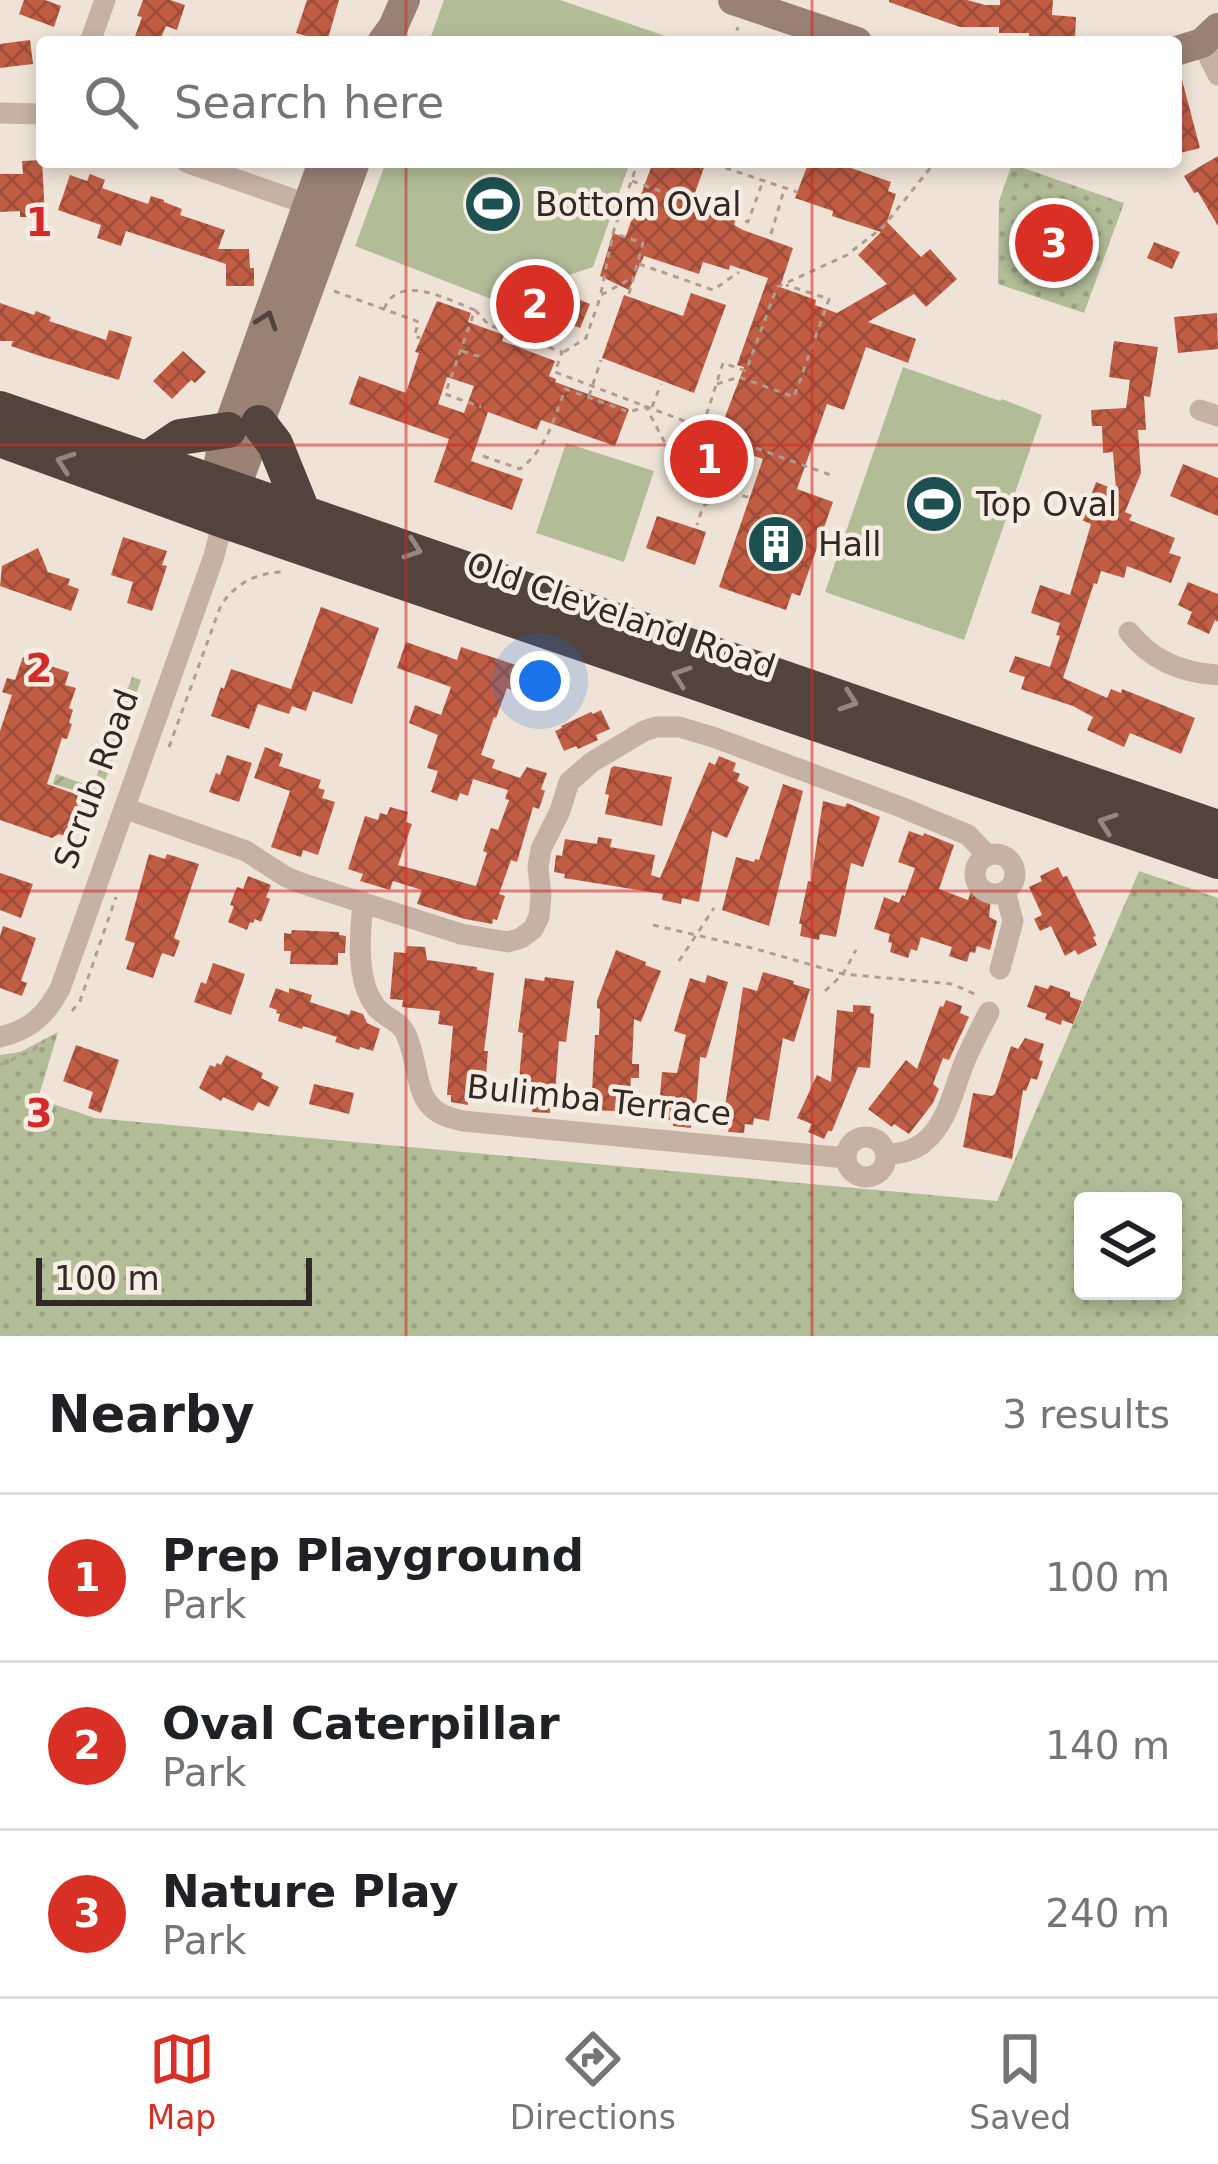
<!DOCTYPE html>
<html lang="en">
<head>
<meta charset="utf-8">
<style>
  :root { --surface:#fff; --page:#f2f2f2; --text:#202124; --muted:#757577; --line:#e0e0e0; --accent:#d93025 }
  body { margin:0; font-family:"DejaVu Sans",sans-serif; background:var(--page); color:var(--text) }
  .controls { position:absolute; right:36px; bottom:36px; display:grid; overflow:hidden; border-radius:12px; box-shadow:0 6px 18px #0003 }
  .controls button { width:108px; height:108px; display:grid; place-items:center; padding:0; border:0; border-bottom:3px solid var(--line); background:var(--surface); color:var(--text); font:60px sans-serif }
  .scale { position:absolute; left:36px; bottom:30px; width:276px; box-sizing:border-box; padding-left:12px; border:6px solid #322925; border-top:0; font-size:33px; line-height:42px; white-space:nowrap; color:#322925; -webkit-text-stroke:9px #f8ede3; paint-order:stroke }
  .you { position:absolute; left:540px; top:681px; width:42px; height:42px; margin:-30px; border:9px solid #fff; border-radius:50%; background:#1a73e8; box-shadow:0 0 0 18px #1a73e833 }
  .badge { display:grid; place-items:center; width:78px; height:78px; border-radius:50%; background:var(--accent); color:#fff; font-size:39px; font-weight:700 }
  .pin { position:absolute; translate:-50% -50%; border:6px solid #fff; box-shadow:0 3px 12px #0006 }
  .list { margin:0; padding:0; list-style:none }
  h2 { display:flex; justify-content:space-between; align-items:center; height:156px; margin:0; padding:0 48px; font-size:51px }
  h2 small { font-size:39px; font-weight:400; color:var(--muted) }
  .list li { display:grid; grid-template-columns:78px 1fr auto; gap:36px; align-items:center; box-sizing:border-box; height:168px; padding:0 48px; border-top:3px solid var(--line) }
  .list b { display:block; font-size:45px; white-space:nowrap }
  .list p { margin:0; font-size:39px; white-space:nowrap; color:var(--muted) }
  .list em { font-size:39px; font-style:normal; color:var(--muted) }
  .icon { flex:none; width:66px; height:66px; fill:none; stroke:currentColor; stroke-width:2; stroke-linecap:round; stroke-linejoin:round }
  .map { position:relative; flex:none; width:1218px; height:1336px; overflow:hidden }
  .search { position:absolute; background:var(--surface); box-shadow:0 6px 18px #0003; left:36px; right:36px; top:36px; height:132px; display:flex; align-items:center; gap:30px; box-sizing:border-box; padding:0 42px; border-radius:12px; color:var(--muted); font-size:45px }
  .sheet { height:660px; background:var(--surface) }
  nav { display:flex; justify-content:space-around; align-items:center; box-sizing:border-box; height:168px; border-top:3px solid var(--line); background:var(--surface); font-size:33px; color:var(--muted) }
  nav a { display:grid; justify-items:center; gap:6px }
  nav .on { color:var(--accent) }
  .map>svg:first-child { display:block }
  .park { fill:url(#park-dots); fill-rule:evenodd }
  .garden { fill:url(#garden-furrows) }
  .pitch { fill:#b2bd98 }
  .building { fill:url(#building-cross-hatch); fill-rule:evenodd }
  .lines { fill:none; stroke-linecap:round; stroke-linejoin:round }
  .path { stroke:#b29c8f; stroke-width:3; stroke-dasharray:6 6; stroke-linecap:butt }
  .street { stroke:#c6b2a4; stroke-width:21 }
  .secondary { stroke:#9a8176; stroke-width:30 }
  .highway { stroke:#53433d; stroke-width:36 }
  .oneway { stroke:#51433d }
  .oneway2 { stroke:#95877f }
  .grid { fill:none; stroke:#d62828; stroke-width:3; stroke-opacity:0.55 }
  .labels { text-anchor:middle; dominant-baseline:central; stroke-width:9; stroke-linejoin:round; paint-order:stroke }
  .poi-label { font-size:33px; fill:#322925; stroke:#f8ede3; text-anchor:start }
  .street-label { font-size:33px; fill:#322925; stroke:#f8ede3 }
  .grid-label { font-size:39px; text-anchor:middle; font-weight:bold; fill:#d62828; stroke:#f8ede3; stroke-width:9; stroke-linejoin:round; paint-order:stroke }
</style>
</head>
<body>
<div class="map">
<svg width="1218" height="1336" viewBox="0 0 1218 1336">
  <defs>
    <pattern id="park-dots" width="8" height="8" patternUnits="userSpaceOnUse" patternTransform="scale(3)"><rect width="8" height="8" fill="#b2bd98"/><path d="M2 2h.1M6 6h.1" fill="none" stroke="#9aa283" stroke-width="1.8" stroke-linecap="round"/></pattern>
    <pattern id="garden-furrows" width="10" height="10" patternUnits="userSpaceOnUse" patternTransform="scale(3)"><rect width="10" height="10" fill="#b2bd98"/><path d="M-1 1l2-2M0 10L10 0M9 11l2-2" fill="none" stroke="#9aa283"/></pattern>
    <pattern id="building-cross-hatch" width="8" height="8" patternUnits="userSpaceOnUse" patternTransform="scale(3)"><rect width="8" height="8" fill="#c05d44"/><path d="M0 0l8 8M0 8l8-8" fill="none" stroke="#9d4d39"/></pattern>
  </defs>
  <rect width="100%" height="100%" fill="#efe3d7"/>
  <path class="park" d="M1012,164L1124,203L1084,313L998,284L999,201Z
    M1139,871L1218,898V1336H0V1055L20,1052L58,1032L38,1099L95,1118L997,1201ZM1173,1201V1291H1083V1201Z"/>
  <path class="garden" d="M132,677L141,680L99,798L53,784L56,774L93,787Z"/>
  <path class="pitch" d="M444,0H560L674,39L673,42H429Z
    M386,162H630L593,267L494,300L355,246Z
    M903,367L1000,401L1002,399L1042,415L964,640L825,592Z
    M566,443L654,471L624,562L536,533Z"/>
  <path class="building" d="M24,0H45L61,6L54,27L19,14Z
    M143,0H170L185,5L177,30L166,26L159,42H133L142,17L137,16Z
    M307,0H339L327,42L296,33Z
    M889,0H967L985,5H1000V0H1053L1052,15L1076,17L1075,39L1029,37V33H999V27H960L889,2Z
    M30,40L33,64L0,68V44Z
    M1176,76H1181L1200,148L1176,154Z
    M1218,156V226L1198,192L1194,193L1184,176Z
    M42,160L45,217H20V211L0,212V174H23L22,161Z
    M653,162H706L691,204L736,219L734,225L743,230L793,248L780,287L816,300L815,305L837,313L887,284L858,255L881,232L832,216L833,211L795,198L808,164L817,166L819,162H834L891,182L888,191L896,194L887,222L921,257L930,249L957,279L926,307L914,294L868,322L916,339L908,363L866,347L844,410L827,404L797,489L833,502L800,596L792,593L786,610L719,587L763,459L737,450L742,437L720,430L744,367L737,365L768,278L730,265L729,270L703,262L699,274L644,256L629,290L600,276L613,233L625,238Z
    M90,174L105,180L102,188L148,204L151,196L164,200V202L182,209L180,215L225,230L218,249H249L250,268H254V286H226V264L126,231L121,246L97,238L101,225L58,210L70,175L87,181Z
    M1154,242L1180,252L1172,269L1147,258Z
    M561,292L590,304L580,328L553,317Z
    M691,293L726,305L694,393L602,358L624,295L683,316Z
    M437,301L471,313L468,322L504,335L502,341L555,361L549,376L556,379L555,382L629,409L615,446L541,420L537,430L488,412L471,461L523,479L512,510L434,482L449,439L349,404L359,376L406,393L419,353L415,352ZM447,377L474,386L464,413L438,404Z
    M0,303L34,315L36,311L51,317L49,321L106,340L109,330L132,337L119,380L37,355L11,346L13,341H0Z
    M1217,313L1218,349L1178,353L1174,317Z
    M1114,341L1158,347L1150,397L1144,396L1146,430H1138L1141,473L1125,512L1132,515L1129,520L1175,538L1169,553L1181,557L1171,583L1127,566L1124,578L1101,571L1097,584L1094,583L1063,678L1107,698L1111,689L1121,693L1122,689L1195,718L1181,754L1130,733L1124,747L1087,730L1093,717L1073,706L1021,689L1025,677L1009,672L1015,656L1050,667L1060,636L1056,635L1060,623L1031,613L1040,585L1070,595L1091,524L1072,516L1082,492L1091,496L1096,482L1116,490L1113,452L1103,453L1102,426H1092L1091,410L1126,408L1130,380L1109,377Z
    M183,351L206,372L195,383L191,380L172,399L153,381Z
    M1183,464L1218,478V516L1170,496Z
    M657,516L706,532L695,565L646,548Z
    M123,537L167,551L162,565L167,566L152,611L127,603L133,582L111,575Z
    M38,548L48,572L70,579L68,585L79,589L71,611L0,586L2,566Z
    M1188,582L1218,594V622L1215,620L1209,634L1187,624L1192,612L1178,605Z
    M321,607L379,628L352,704L313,691L306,711L292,706L289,714L258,704L249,729L211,716L221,687L224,689L231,669L291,689Z
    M406,642L457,660L461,647L519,666L512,690L507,688L496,718L494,717L481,755L495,760L492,768L520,778L527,767L547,773L541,789L545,791L539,809L533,807L517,862L511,860L499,894L505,896L497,920L493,919L492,924L465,919L417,904L422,890L393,881L390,890L360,881L363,874L348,869L365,816L378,820L380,813L387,815L390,807L408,812L405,822L412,824L398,865L476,886L487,853L483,851L491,828L498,830L509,800L505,799L508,790L473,779L468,796L460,793L457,801L431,792L438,771L427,768L438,735L409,723L415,705L441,715L451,687L397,668Z
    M23,657L69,672L65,685L76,688L69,708L73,710L69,723L72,724L67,739L62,738L47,784L78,795L76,802L84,805L72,839L59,834L52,838L0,820V731L12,695L2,692L7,678L15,680Z
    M601,710L610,729L596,735L598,740L578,749L576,746L564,751L555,731L562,728L561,726L591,712L593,714Z
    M265,747L283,754L279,766L321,780L318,788L325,790L322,798L335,802L318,855L303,850L301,857L271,847L290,791L254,778Z
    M227,755L252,763L239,802L209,792L216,773L220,775Z
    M719,756L736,763L733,771L740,774L737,781L749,787L727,838L712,831L699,902L682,898L681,904L662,900L663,894L564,878L565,874L554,872L556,855L562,856L565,839L597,844L598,837L612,839L610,847L655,855L651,875L660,878L709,762L715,765Z
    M614,766L672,777L662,826L605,814L609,795L605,794L611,768Z
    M783,784L803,791L769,926L722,910L736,857L754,862L755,859L759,860Z
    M823,801L845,807L847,803L880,817L863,867L851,863L836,937L820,934L819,940L800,936L802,924H799L808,881L811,882Z
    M909,831L923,836L924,833L954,845L939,889L968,900L971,891L991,897L989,917L997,921L990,950L977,946L975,953L970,952L967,962L949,956L952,947L921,937L917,951L911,949L908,958L890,952L892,943L888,942L890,934L874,929L884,897L899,903L902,895L905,896L915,868L898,862Z
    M149,854L165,859L167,854L199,864L174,938L180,941L174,957L162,953L153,978L126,969L135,943L125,940Z
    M1058,867L1063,877L1067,876L1096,936L1093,937L1097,945L1078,955L1075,950L1065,956L1051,926L1040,931L1034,919L1042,915L1029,887L1042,881L1040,876Z
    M0,873L33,884L21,918L0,910Z
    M248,876L271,885L266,897L270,899L261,922L255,919L253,923L250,922L247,930L228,922L234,906L230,905L237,887L243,889Z
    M3,926L36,938L21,981L27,983L22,996L0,988V936Z
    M292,930L339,932V935L346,936L345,953H338V965L290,964L291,951H284V933L291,934Z
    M407,946L425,947L427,960L477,967V970L494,973L484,1051H488L484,1098L468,1097V1105L451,1102V1095H447L453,1026L438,1024L440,1011L402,1007L403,1000L390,999L394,952L406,953Z
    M616,950L646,962L645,965L661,971L641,1022L634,1019L632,1064H639V1078H631L629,1108H617L616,1111L591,1110L595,1035H599L600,1009L597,1008V1001Z
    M213,963L245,974L231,1015L194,1002L201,982L206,984Z
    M763,972L794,981L793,984L810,989L794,1042L783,1038L769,1121L754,1118L753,1125L745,1124L744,1133L728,1132L730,1122L723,1120L743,987L757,991Z
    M707,975L728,982L706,1058L700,1057L695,1122L691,1121V1128L673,1126L674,1120L658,1119L662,1072L677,1073L686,1035L674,1031L685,994L690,978L705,983Z
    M545,977L574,981L566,1042L559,1041L554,1106H550V1113L532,1112L533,1104L517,1103L523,1033L518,1032L525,978L544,981Z
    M1035,985L1048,989L1050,985L1070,992V997L1082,1001L1073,1024L1062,1020L1061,1025L1045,1019L1047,1014L1027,1007Z
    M276,988L289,993V988L312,995L310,1002L349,1015L351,1010L363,1014L367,1023L380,1029L373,1051L360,1047L359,1050L335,1042L337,1037L303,1026L302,1029L278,1021L280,1014L276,1013L277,1010L269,1007Z
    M946,1000L962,1006L960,1013L969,1017L949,1060L943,1058L933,1084L939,1089L933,1103L909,1134L894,1124L892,1127L868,1109L906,1060L917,1069L940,1006L943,1007Z
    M853,1005L871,1006L870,1013L874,1014L870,1068L858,1067L832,1131H828L824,1139L808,1132L812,1124L797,1118L817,1075L831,1082L837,1010L853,1012Z
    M1025,1038L1044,1044L1039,1060L1043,1061L1037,1080L1031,1078L1026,1091L1023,1090L1012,1159L963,1147L973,1093L992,1096L995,1094L1011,1046L1018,1049Z
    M76,1045L119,1060L101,1113L88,1108L93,1092L63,1081Z
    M226,1055L263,1073L261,1078L279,1087L269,1107L258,1102L253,1111L223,1097L221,1101L199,1088L210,1065L215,1067L217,1063L221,1065Z
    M314,1084L354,1093L349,1114L309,1104Z"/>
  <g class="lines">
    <path class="path" d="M733,42L738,27
      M714,164L797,192
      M632,181L748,222L763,181
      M771,234L784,190
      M639,264L713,290L739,272
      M334,291L419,322L414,336L420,338
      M601,293L613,233
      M629,294L643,243L613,233L638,162
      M384,309C399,272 448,300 475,310L445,394L481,407
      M475,310L489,325L562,352L555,372L745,444L729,491L703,506L697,525
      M462,351L484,358
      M564,352L586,338L601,295L634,277
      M717,384L739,377L794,397L829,299L786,285
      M589,396L601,360
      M652,407L661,384
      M703,426L723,363L746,371L777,287L847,255L883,227L935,162
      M745,444L833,476
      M483,456L520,469C546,449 554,420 565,389L629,412L646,407L675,462L685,472L729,484
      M731,492L750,498
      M169,747L221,605C236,583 256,573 282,572
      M653,925L756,949L843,974L952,984L979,996
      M679,961L714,908
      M825,991L843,974L856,950
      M72,1011L80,1001L116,897
      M0,1065L35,1049L45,1040"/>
    <path class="street" d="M90,42L105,0
      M1202,43L1218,75
      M0,113L42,114
      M186,162L318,208
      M1200,410L1218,416
      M1129,632C1151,660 1183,673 1218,675
      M124,808L246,851L286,877L301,883L461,934L508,942L521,938L533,929L539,917L541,896L538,867L541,849L560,811L569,782L592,762L644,731L656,727H679L713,737L901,807L968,835L987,855
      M975 874a20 20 0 1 1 40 0a20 20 0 1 1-40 0Z
      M363,902C360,934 355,980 376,1007C384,1017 399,1021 405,1032C415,1051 415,1077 424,1097C433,1113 445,1117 463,1121L846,1158
      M1000,969L1013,921L1005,891
      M0,1037C30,1030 45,1016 60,989L214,556L223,520
      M846 1157a20 20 0 1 1 40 0a20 20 0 1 1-40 0Z
      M886,1155C899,1153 912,1152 923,1143C949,1123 954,1085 967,1056C974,1041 981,1027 989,1012"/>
    <path class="secondary" d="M733,0L857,42
      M382,42L393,27L405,0
      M1176,51L1202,43L1218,28
      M220,502L216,481L222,445L323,162
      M228,509L355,162"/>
    <path class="highway" d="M0,409L1218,828
      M259,423L275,444L302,511
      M0,439L223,520L1218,861
      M149,458L180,437L228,430"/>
  </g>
  <defs><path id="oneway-chevron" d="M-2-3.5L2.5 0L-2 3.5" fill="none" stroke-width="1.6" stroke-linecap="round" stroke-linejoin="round" transform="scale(3)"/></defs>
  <use class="oneway" href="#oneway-chevron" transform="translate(267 320) rotate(-71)"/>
  <g class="oneway2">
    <use href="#oneway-chevron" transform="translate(65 462) rotate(-161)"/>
    <use href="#oneway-chevron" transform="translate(413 549) rotate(19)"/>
    <use href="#oneway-chevron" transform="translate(681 676) rotate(-161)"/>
    <use href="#oneway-chevron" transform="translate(849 701) rotate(19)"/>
    <use href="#oneway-chevron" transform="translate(1107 823) rotate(-161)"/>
  </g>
  <path class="grid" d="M406,0V42M812,0V42M406,162V1336M812,162V1336M0,445H1218M0,891H1218"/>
  <defs>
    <g id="stadium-disc" transform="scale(3)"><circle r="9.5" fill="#1d5051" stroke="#f8ede3"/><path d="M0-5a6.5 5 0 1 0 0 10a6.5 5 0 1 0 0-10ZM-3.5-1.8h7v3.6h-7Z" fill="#fff"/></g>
    <g id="building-disc" transform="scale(3)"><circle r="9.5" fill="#1d5051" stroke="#f8ede3"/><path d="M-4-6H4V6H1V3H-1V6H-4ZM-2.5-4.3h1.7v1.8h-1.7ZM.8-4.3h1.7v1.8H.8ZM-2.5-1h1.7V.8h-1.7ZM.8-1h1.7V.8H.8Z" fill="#fff"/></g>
  </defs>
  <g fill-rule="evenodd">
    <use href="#stadium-disc" x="493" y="204"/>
    <use href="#stadium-disc" x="934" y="504"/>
    <use href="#building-disc" x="776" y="544"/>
  </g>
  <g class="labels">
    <g class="poi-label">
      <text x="535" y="204">Bottom Oval</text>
      <text x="976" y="504">Top Oval</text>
      <text x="818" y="544">Hall</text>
    </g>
    <g class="street-label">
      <text transform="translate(621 615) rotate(19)">Old Cleveland Road</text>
      <text transform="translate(96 779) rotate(-70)">Scrub Road</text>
      <text transform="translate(599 1100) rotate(6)">Bulimba Terrace</text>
    </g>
  </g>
  <g class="grid-label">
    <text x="39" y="236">1</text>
    <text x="39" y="682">2</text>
    <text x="39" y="1127">3</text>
  </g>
</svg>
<div class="controls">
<button><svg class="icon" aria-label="layers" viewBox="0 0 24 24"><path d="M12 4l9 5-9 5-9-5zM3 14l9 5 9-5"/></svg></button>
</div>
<div class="scale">100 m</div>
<div class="you"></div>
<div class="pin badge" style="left:709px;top:459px">1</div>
<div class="pin badge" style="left:535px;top:304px">2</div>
<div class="pin badge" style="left:1054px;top:243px">3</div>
<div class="search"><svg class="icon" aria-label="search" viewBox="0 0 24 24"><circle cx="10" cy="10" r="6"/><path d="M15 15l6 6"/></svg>Search here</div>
</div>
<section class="sheet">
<h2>Nearby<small>3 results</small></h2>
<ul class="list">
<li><span class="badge">1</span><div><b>Prep Playground</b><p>Park</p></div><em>100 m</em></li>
<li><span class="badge">2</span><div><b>Oval Caterpillar</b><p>Park</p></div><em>140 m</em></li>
<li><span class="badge">3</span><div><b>Nature Play</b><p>Park</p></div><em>240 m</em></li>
</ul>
</section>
<nav>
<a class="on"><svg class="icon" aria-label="map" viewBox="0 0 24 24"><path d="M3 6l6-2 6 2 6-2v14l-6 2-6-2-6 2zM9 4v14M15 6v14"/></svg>Map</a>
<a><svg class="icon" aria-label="directions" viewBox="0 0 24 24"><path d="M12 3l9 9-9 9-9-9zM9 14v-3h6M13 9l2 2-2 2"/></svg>Directions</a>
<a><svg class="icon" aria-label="saved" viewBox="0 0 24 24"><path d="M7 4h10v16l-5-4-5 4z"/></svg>Saved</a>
</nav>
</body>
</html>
